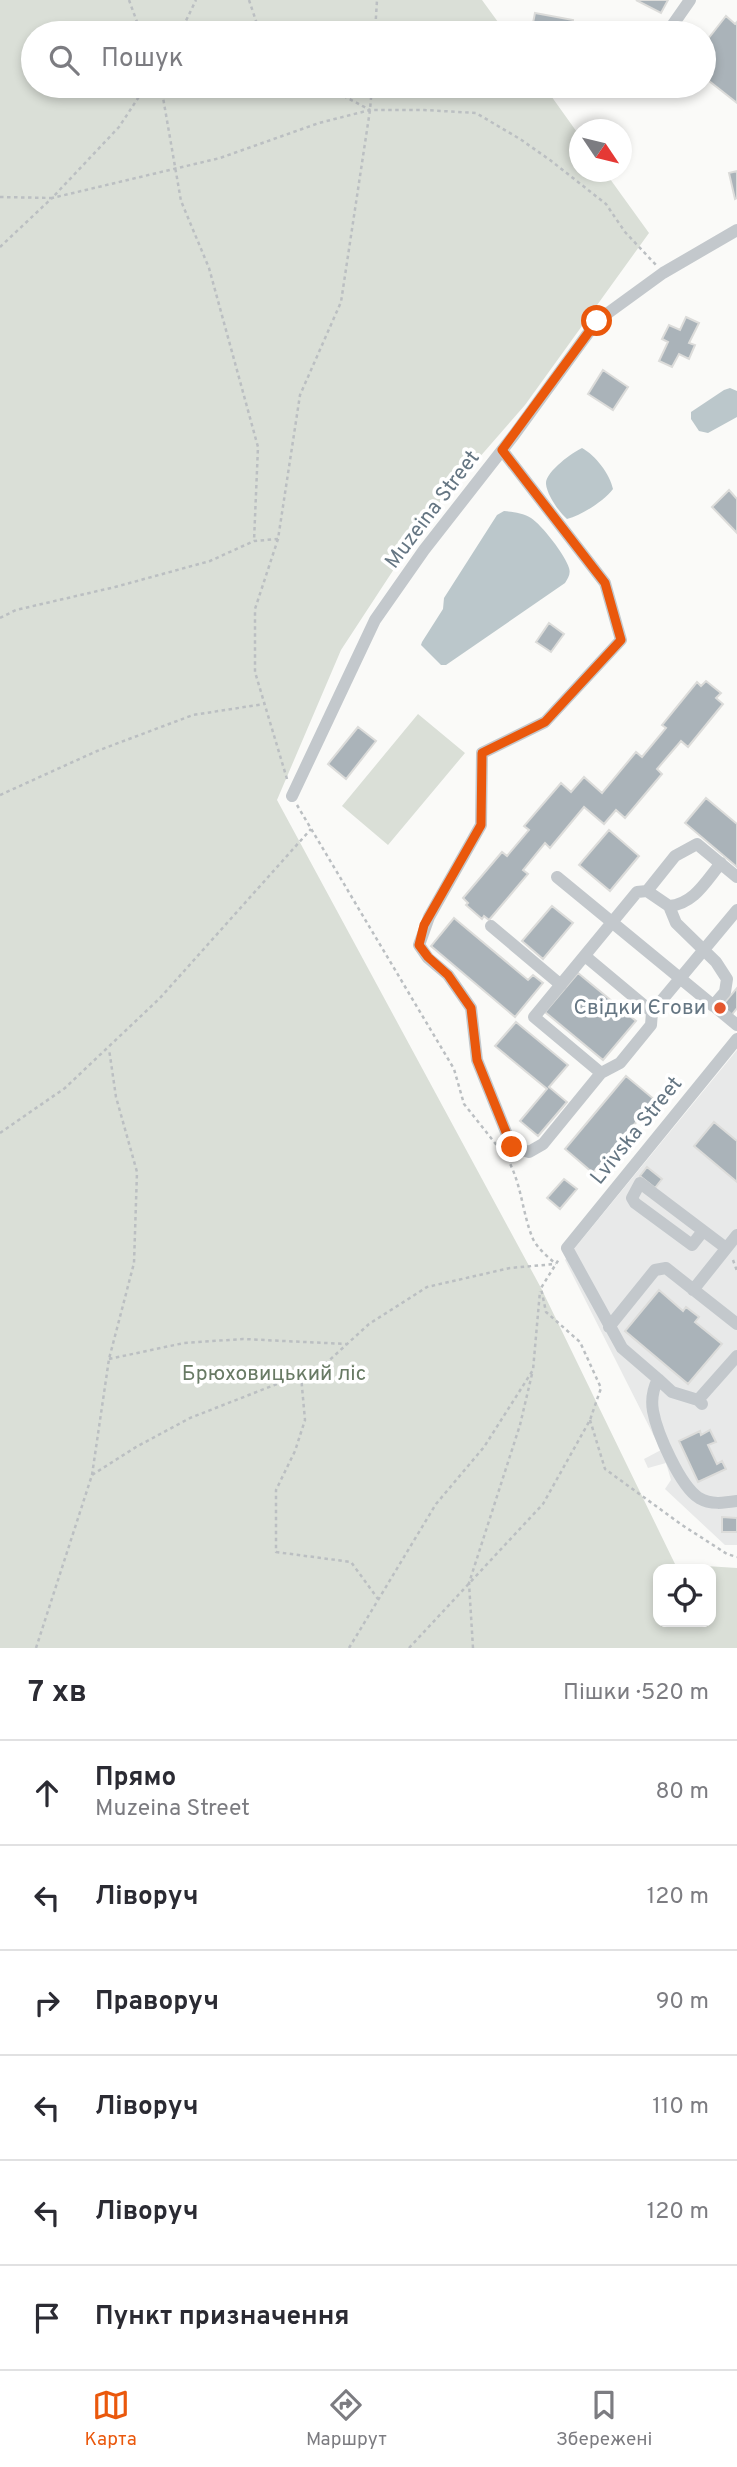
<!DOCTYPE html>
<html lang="uk">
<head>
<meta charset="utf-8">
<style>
  :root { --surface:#fff; --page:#f7f7f7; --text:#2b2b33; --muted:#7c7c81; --line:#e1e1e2; --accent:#ea580c }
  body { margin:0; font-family:Overpass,sans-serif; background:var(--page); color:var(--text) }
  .controls { position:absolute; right:21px; bottom:21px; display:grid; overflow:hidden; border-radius:14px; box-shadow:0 4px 10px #0003 }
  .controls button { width:63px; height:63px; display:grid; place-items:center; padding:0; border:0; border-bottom:2px solid var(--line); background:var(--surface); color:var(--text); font:35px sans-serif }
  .compass { position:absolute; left:569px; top:119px; width:63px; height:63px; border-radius:50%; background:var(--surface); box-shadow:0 4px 10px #0003; rotate:125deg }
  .stop { position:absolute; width:21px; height:21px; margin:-16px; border:5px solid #ea580c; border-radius:50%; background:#fff }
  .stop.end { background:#ea580c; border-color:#fff; box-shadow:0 2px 7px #0008 }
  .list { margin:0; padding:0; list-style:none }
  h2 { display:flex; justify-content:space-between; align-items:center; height:91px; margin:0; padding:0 28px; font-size:30px }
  h2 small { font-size:23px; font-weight:400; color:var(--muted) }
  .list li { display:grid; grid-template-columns:46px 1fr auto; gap:21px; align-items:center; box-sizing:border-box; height:105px; padding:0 28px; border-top:2px solid var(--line) }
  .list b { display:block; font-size:26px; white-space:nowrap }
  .list p { margin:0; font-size:23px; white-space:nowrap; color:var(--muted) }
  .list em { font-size:23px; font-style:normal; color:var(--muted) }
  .icon { flex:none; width:38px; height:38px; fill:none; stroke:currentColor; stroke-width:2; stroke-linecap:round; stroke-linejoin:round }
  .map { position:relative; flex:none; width:737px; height:1648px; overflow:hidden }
  .search { position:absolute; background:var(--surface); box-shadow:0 4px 10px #0003; left:21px; right:21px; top:21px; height:77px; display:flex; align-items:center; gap:18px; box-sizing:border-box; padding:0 24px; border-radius:38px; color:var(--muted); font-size:26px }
  .sheet { height:721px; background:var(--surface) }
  nav { display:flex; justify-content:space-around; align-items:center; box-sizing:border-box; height:98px; border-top:2px solid var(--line); background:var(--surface); font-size:19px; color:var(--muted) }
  nav a { display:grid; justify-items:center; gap:4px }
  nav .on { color:var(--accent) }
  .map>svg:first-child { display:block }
  .built { fill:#e8e9e9 }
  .green { fill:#dadfd7; fill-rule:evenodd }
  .water { fill:#bbc7cb }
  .building { fill:#aab3b9; stroke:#dcdcda; stroke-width:2 }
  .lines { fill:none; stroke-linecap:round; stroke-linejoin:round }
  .path { stroke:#bbbfc2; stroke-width:2.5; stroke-dasharray:3.5 3.5; stroke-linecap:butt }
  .minor { stroke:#c3c8cc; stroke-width:12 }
  .route { stroke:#ea580c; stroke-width:9 }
  .poi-dot { fill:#e4572e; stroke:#fff; stroke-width:2.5 }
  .labels { text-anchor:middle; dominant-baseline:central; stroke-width:7; stroke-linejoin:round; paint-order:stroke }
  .street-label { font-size:21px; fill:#657683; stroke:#fff }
  .poi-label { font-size:21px; fill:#657683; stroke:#fff; text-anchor:end }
  .park-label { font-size:21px; fill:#687a64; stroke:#fff }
</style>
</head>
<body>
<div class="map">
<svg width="737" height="1648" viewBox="0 0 737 1648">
  <rect width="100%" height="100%" fill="#fafaf8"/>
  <path class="built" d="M737,1050V1545H725L665,1489L671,1480L666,1463L648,1468L644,1459L661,1450L565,1260Z"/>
  <path class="green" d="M0,0H482L506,33H33V86H544L579,135L580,172H605L649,233L525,405L430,514L341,650L277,800L541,1288L675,1564L737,1568V1648H0ZM658,1569H711V1622H658Z
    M418,714L465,753L388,845L342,806Z"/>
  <path class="water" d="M730,388L737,391V417L708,433L699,431L691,419V412L724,390Z
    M582,448C595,455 610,474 613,489C604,501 582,515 567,519C559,512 547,495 546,484C545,472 573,452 582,448Z
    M504,511C513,512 523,513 531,518C541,524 566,556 569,568C571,574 568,578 565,583L446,665H441L421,645L422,642L443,609L444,598L497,515Z"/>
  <path class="building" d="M636,0H668L661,13Z
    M535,13L573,20L571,33H531Z
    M726,16L735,24L737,22V103L704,77V44Z
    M737,171V198L735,199L729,173Z
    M686,317L699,323L689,343L695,345L689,359L679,354L672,367L659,361L668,342L662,339L669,325L680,330Z
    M603,370L628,387L613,410L588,394Z
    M729,490L737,499V533L712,507Z
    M549,623L564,634L551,652L536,642Z
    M706,681L721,693L716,698L723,704L688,747L681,741L657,769L662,774L625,818L616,810L604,824L584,807L550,848L545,843L523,870L528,874L489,920L484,916L482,919L466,905L468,903L463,898L502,852L507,856L529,830L524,826L561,783L571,792L584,777L602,793L636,752L642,757L666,728L662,725L697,682L701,686Z
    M358,727L376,741L346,779L328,764Z
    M706,798L737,824V867L685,823Z
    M609,830L639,856L610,891L579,865Z
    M552,906L573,923L543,959L522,941Z
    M454,918L528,980L533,975L543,983L515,1017L431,946Z
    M578,973L636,1021L603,1060L545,1012Z
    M737,988V1008L730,1017L720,1008Z
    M516,1022L568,1065L549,1087L567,1102L538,1136L520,1121L547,1089L495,1046Z
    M626,1076L655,1100L593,1173L565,1149Z
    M714,1122L737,1141V1182L694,1146Z
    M647,1167L662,1179L655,1188L640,1176Z
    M564,1179L577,1189L560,1209L547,1198Z
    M659,1290L683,1311L686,1307L699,1317L695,1322L722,1344L688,1384L625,1331Z
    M710,1430L716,1442L708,1445L717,1464L722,1461L726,1469L698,1482L679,1441L700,1431L701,1435Z
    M722,1517L737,1518V1532H722Z"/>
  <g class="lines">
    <path class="path" d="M129,0L141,33
      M249,0L260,33
      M180,33L196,0
      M375,33L377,0
      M161,86L181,201L209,268L258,447L254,541
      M325,86L370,110
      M0,197L52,198L119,127L146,86
      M0,247L52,198L220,158L319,123L370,110H424L476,113L520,139L550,160L606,204L625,232L656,265
      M0,618L16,610L115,587L210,561L254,541L278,539
      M287,779L255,672V609L278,539L300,395L341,302L370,110L372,86
      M0,795L97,751L193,715L264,704
      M297,805L454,1069L464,1104L499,1148
      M0,1133L65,1088L160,998L311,829
      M507,1158C522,1184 522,1213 533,1239C538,1249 548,1257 556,1264
      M733,1260L737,1271
      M109,1359L184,1343L243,1339L347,1344
      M301,1376L305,1420L295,1451L276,1490V1552L351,1562L378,1599
      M590,1420L605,1469L682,1525L727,1554L737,1557
      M92,1475L109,1359L134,1263L137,1172L116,1097L109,1049
      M36,1648L92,1475L136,1447L190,1418L323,1366L369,1324L427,1287L510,1268L555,1264
      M349,1648L436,1504L484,1447L533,1370L540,1291
      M409,1648L543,1504L590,1420L601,1388L580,1342L546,1312L541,1288L559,1259
      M473,1648L469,1583L520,1425L532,1374"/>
    <path class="minor" d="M667,33L690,0
      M502,450L605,583L621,640L545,722L482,753L481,825L429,917L419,945L428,958L448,975L471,1008L477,1060L512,1147L529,1152L543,1144L601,1073L620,1063L651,1025L652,1012L737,910
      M292,796L375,620L424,550L514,435L597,321L663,273L737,230
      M557,877L737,1025
      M647,891L675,856L697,844L737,877
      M669,906C694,904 706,881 721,863
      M491,926L561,985
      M585,956L652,1012
      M737,1039L567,1248L622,1348L658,1379C653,1389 651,1400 653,1411C657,1433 680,1486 699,1498C711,1505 724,1503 737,1501
      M601,1073L534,1017L637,892L647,891L669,906L676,923L716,962L727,979L725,992L713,1006
      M703,1231L692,1245L635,1203L632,1198L640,1183L726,1248
      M693,1290L737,1235
      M609,1327L655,1270L666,1268L737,1324
      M658,1379L672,1392L698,1400L702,1404
      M698,1400L737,1356"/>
  </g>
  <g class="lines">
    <path class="route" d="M512,1147L477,1060L471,1008L448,975L428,957L419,945L424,925L481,825L482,753L545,722L621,640L605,583L502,450L597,321"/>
  </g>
  <circle class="poi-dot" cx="720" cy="1008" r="7"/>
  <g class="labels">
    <g class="street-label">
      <text transform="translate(433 510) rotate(-53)">Muzeina Street</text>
      <text transform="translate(637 1131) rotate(-51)">Lvivska Street</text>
    </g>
    <g class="poi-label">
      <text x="706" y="1008">Свідки Єгови</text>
    </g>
    <g class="park-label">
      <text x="274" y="1374">Брюховицький ліс</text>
    </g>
  </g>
</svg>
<div class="controls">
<button><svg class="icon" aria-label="locate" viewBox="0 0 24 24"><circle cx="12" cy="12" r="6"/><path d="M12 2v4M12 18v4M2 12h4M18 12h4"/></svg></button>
</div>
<svg class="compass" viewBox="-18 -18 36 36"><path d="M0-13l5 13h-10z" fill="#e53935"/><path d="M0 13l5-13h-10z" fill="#7c7c81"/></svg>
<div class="stop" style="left:597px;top:321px"></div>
<div class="stop end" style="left:512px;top:1147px"></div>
<div class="search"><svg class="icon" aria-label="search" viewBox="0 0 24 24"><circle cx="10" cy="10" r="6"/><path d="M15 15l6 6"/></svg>Пошук</div>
</div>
<section class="sheet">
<h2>7 хв<small>Пішки · 520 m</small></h2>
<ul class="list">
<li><svg class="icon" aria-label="ahead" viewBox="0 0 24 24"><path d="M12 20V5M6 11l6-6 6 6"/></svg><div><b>Прямо</b><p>Muzeina Street</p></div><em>80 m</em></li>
<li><svg class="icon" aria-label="left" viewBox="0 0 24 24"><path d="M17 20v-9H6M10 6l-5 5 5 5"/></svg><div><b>Ліворуч</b></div><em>120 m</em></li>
<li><svg class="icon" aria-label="right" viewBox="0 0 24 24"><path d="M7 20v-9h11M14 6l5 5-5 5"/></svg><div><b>Праворуч</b></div><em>90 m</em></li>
<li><svg class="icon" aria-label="left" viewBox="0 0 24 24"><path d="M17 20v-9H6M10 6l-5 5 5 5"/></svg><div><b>Ліворуч</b></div><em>110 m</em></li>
<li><svg class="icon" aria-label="left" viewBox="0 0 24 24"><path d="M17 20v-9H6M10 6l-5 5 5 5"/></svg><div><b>Ліворуч</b></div><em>120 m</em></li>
<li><svg class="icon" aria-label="arrive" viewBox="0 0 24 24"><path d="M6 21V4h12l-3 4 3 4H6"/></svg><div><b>Пункт призначення</b></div></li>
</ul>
</section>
<nav>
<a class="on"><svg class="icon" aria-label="map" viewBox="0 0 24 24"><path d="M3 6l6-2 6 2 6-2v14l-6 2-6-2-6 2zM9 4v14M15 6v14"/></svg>Карта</a>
<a><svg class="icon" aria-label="directions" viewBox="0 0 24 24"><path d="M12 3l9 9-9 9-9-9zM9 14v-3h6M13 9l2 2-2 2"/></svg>Маршрут</a>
<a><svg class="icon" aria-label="saved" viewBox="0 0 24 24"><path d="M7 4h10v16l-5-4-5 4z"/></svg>Збережені</a>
</nav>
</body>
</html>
